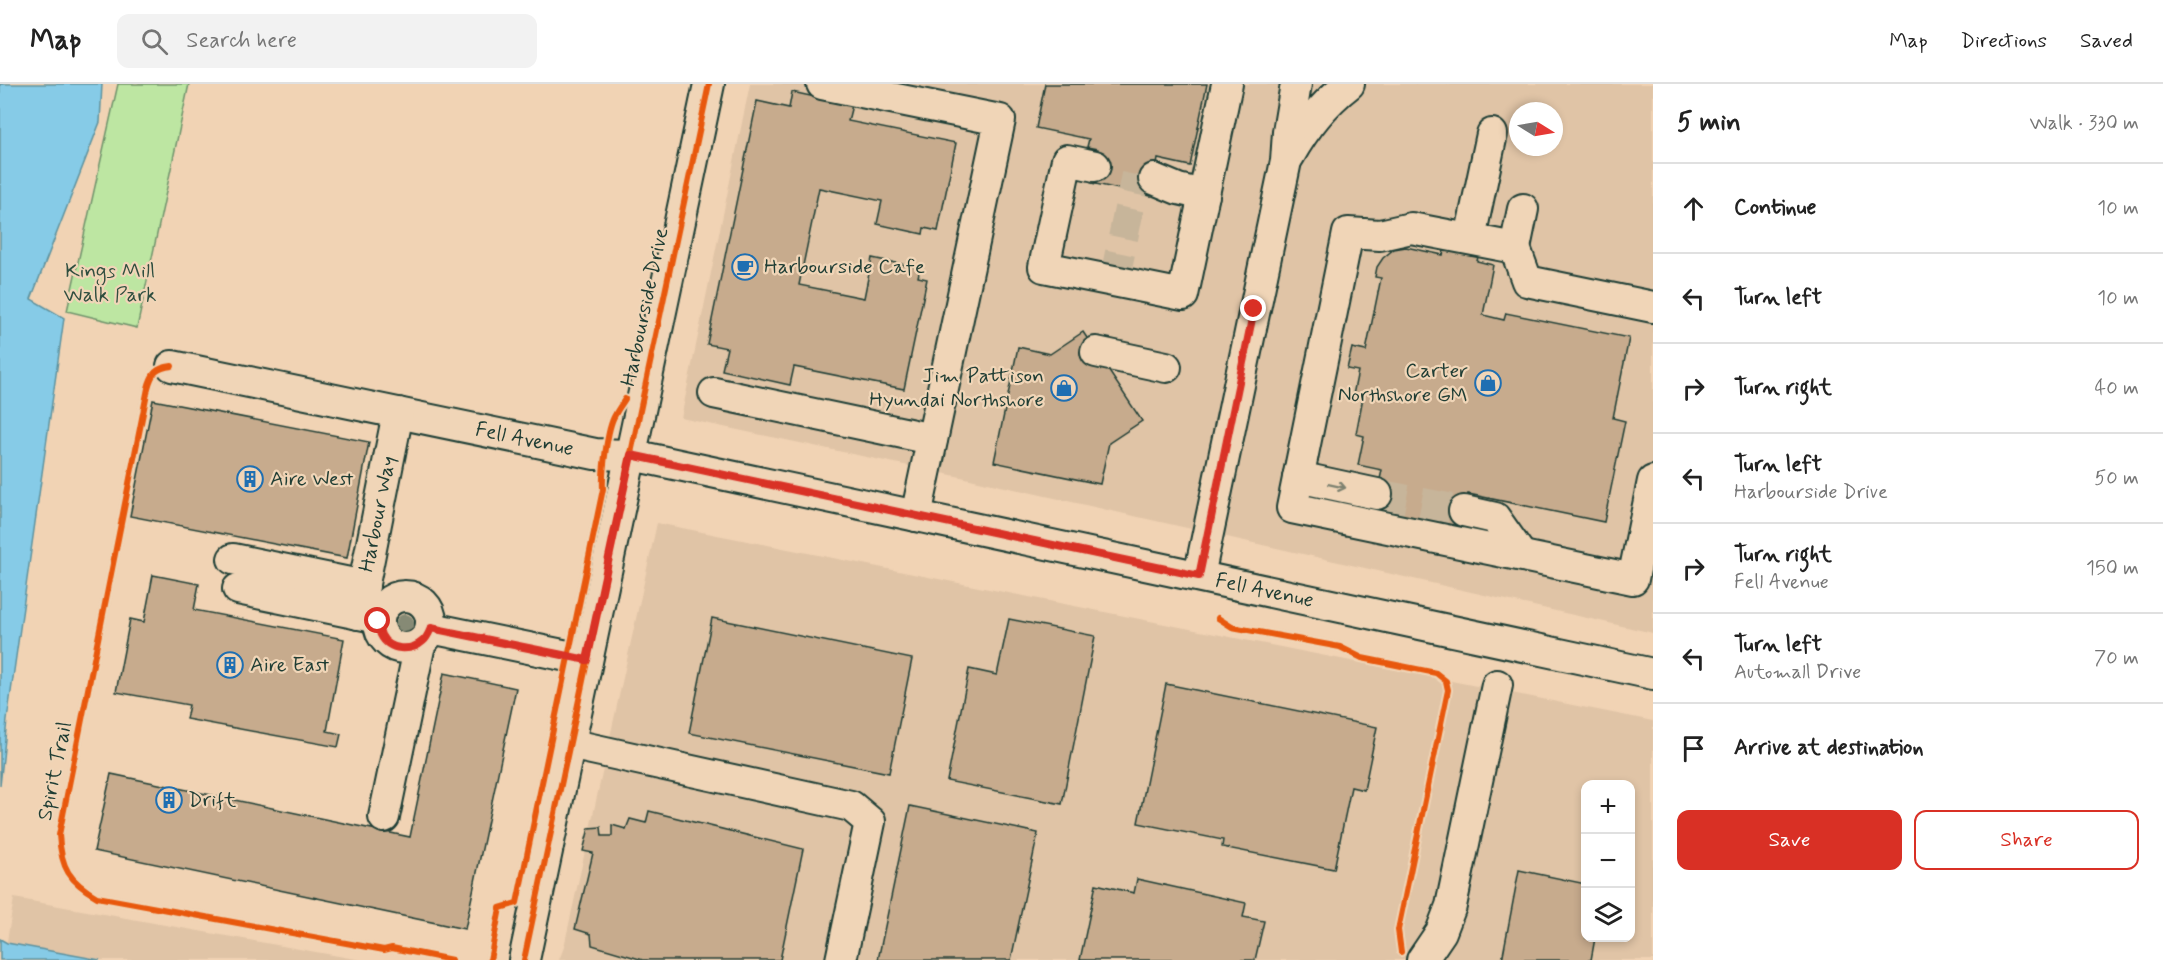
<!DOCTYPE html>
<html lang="en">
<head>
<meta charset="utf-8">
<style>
  :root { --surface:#fff; --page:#f2f2f2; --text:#222; --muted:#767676; --line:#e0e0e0; --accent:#d93025 }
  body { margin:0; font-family:Mynerve,sans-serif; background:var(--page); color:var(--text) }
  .controls { position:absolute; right:18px; bottom:18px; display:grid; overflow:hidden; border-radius:12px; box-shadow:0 3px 9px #0003 }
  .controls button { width:54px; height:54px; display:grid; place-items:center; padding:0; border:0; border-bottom:2px solid var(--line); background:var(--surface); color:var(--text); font:30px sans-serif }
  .compass { position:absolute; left:1509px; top:18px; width:54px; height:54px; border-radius:50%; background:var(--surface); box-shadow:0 3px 9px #0003; rotate:101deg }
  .stop { position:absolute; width:18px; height:18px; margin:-14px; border:4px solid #d93025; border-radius:50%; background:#fff }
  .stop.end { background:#d93025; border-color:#fff; box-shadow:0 2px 6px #0008 }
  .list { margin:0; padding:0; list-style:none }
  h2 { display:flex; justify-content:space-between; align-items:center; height:78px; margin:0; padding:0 24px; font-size:26px }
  h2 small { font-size:20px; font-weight:400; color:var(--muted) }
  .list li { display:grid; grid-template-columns:39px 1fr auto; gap:18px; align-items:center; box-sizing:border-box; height:90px; padding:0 24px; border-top:2px solid var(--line) }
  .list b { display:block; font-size:22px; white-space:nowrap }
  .list p { margin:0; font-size:20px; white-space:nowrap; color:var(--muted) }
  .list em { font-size:20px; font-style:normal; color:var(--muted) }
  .actions { display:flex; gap:12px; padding:18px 24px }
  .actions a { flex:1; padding:14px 0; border:2px solid var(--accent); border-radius:12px; text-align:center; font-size:21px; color:var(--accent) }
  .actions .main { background:var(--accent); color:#fff }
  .icon { flex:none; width:33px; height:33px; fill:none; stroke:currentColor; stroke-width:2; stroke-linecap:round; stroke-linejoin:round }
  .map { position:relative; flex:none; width:1653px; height:876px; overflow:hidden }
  header { display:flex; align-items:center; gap:36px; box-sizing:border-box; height:84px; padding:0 30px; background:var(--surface); border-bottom:2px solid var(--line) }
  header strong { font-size:28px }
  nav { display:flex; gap:33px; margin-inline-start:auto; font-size:21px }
  .search { width:420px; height:54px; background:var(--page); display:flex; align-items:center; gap:15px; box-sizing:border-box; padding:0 21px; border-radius:12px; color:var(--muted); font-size:22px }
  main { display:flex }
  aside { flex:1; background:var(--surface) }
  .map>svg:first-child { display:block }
  .built { fill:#e0c4a6; fill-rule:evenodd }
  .green { fill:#bde6a2; stroke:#6e926b; stroke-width:1.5 }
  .water { fill:#86cbe7; stroke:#5d929f; stroke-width:1.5 }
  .building { fill:#c7ab8d; stroke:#1f3d34; stroke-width:1.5 }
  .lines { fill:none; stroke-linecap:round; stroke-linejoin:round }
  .minor-tunnel { stroke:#c7b59a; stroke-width:30; stroke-dasharray:30 15; stroke-linecap:butt }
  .minor-casing { stroke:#1f3d34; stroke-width:34 }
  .minor { stroke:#f0d5b7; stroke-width:30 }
  .cycleway-casing { stroke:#f0d5b7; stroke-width:10 }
  .cycleway { stroke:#e8590c; stroke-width:6 }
  .tree { fill:#868a74 }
  .oneway { stroke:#7d816f }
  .route { stroke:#d93025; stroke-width:8 }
  .labels { text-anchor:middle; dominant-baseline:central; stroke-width:4.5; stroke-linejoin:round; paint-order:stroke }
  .poi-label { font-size:21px; fill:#1f3d34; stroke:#f0d5b7; text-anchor:start }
  .park-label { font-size:21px; fill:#2f4e3f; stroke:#f0d5b7 }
  .street-label { font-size:21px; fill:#1f3d34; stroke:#f0d5b7 }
</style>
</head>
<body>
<header>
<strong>Map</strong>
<div class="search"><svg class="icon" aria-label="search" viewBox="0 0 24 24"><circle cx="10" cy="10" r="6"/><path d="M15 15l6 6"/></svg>Search here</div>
<nav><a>Map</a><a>Directions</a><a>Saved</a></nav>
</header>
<main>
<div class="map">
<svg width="1653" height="876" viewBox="0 0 1653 876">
  <rect width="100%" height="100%" fill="#f1d3b4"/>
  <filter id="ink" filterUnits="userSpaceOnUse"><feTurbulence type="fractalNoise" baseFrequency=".0167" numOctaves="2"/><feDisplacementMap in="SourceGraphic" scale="12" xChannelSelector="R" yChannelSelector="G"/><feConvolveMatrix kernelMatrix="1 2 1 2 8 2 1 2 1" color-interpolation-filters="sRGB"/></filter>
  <g filter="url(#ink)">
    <path class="built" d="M750,0H1653V549L961,393L681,334ZM1518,27H1554V63H1518Z
      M657,439L1653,637V876H559L564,863ZM1586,700H1630V854H1586Z
      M14,814L361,876H4Z"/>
    <path class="green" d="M118,0H189L137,244L67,227Z"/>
    <path class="water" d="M0,0H102L100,38L31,215L64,234L7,636L0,702Z
      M0,855L7,859L100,876H0Z"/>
    <path class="building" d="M1045,0H1207L1190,82L1158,75L1151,112L1091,99L1098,65L1087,63L1089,55L1036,44Z
      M792,8L852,21L848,37L956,59L938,147L924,144L923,150L877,140L882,117L819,104L799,201L864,214L872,174L920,184L918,193L927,195L904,305L794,283L790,301L722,286L727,264L707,260L757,17L789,24Z
      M1445,162L1479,169L1477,177L1493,181L1483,231L1504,236L1506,229L1629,254L1613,334L1625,337L1604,438L1468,410L1460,446L1373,428L1382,386L1358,381L1364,352L1356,350L1363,313L1353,311L1358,287L1347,285L1352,264L1366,267L1381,194L1375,193L1377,183L1383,174L1394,165L1406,163L1443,171Z
      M1083,248L1142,337L1109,359L1100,400L994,378L1018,263L1050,270Z
      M153,316L369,358L347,474L130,432Z
      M153,491L199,500L194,526L344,555L327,647L341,650L338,663L186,635L189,621L116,608L130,535L144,538Z
      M712,534L912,575L889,689L689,649Z
      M1009,535L1095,552L1062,720L947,697L969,585L997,591Z
      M444,589L516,604L465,845L94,767L111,690L410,753Z
      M1166,600L1377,643L1364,706L1351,703L1334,785L1222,763L1223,756L1138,739Z
      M910,722L1038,749L1011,876H878Z
      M649,727L803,765L780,876H643L592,861L591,850L575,845L593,769L583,767L589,744L601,743L602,752H612V741L626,745L630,735L646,739Z
      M1519,786L1586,800V854H1595L1591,876H1502Z
      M1137,795L1246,819L1243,833L1264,837L1255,876H1080L1096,800L1134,809Z"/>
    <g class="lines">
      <path class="minor-tunnel" d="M1114,198L1136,91
        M1377,410L1464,427"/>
      <g class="minor-casing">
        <g id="minor">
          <path d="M822,0L1000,36L916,432"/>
          <path d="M1289,72C1305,43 1323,20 1349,0"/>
          <path d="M1095,82L1067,76L1044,183L1183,211L1227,0"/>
          <path d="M1154,95L1178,105L1204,111"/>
          <path d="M1470,154L1492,50"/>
          <path d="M1515,164L1523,125"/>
          <path d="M1653,223L1527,197L1515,164L1411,144L1380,151L1348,149L1292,424L1633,495L1653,397"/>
          <path d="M1096,268L1166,283"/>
          <path id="s1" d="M172,282L595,370L631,371L651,375L1653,590"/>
          <path d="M714,309L932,355"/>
          <path d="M1298,393L1377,410"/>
          <path d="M1464,427L1495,434L1521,471"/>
          <path d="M233,475L364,502"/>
          <path d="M1199,492L1286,77L1288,48L1296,0"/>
          <path d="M238,505L379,534"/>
          <circle cx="405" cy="538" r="26"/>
          <path id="s2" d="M358,530L398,329"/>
          <path d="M431,544L587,576"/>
          <path d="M569,660L851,722L870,738L841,876"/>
          <path d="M384,733L420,560"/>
          <path d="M524,876L709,0"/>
          <path d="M1422,876L1441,848L1451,822L1497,601"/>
        </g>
      </g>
      <use href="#minor" class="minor"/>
      <g class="cycleway-casing">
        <path id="cycleway" d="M172,282C156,284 152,289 148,304L59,751C61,784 69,797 97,813L384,866L392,864L452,876
          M1218,534L1232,543L1340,563L1362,574L1436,589L1446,597L1448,606L1398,846L1401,868
          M490,876L500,824L517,819L603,405C602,389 607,344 615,331C618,325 622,320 625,315
          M524,876L709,0"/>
      </g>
      <use href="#cycleway" class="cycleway"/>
    </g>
    <circle class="tree" cx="405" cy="539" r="9"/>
    <defs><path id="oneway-shaft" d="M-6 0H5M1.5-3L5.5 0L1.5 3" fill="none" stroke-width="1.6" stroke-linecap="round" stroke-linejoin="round" transform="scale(1.5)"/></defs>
    <use class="oneway" href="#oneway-shaft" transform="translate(1337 402) rotate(12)"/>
  </g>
  <g class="lines" filter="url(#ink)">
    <path class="route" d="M378,537C379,541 379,547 381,551C389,567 411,568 423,557C427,554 429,549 431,544L587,576L631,371L1199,492L1254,225"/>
  </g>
  <defs>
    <g id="cafe-ring" transform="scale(1.35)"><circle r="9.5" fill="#f0d5b7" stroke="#1f6fb2" stroke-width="1.5"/><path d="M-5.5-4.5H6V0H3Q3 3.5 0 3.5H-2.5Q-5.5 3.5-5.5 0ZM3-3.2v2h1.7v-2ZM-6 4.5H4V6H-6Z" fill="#1f6fb2"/></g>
    <g id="shop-ring" transform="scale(1.35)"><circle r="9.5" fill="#f0d5b7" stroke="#1f6fb2" stroke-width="1.5"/><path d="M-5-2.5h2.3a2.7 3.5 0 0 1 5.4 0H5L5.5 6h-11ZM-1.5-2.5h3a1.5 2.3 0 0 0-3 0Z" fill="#1f6fb2"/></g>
    <g id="building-ring" transform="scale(1.35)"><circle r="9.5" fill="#f0d5b7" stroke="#1f6fb2" stroke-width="1.5"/><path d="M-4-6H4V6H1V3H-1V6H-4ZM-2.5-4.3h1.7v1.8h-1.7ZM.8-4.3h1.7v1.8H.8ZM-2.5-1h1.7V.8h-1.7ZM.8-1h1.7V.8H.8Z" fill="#1f6fb2"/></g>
  </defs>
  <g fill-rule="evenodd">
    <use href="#cafe-ring" x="745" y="183"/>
    <use href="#shop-ring" x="1488" y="299"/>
    <use href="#shop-ring" x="1064" y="304"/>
    <use href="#building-ring" x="250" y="395"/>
    <use href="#building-ring" x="230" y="581"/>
    <use href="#building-ring" x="169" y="716"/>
  </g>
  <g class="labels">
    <g class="poi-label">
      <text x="764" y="183">Harbourside Cafe</text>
      <text x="1468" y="287" text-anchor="end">Carter<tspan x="1468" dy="24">Northshore GM</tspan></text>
      <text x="1044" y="292" text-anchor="end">Jim Pattison<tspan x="1044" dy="24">Hyundai Northshore</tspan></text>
      <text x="270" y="395">Aire West</text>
      <text x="250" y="581">Aire East</text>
      <text x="188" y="716">Drift</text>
    </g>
    <g class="park-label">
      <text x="110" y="187">Kings Mill<tspan x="110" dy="24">Walk Park</tspan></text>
    </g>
    <g class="street-label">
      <text transform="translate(645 223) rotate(-78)">Harbourside Drive</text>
      <text stroke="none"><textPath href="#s1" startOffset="360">Fell Avenue</textPath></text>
      <text stroke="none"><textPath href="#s2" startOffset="102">Harbour Way</textPath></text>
      <text stroke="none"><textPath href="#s1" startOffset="1116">Fell Avenue</textPath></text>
      <text transform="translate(55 687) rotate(-78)">Spirit Trail</text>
    </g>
  </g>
</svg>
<div class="controls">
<button>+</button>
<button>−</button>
<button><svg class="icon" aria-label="layers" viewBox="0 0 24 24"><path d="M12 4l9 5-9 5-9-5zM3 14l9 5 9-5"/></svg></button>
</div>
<svg class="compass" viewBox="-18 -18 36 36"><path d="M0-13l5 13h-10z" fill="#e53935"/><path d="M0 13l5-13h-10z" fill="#767676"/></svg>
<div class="stop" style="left:378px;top:537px"></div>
<div class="stop end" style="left:1254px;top:225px"></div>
</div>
<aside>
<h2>5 min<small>Walk · 330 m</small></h2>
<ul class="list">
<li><svg class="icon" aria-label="ahead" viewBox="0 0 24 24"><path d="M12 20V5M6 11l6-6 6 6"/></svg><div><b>Continue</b></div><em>10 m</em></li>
<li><svg class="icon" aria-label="left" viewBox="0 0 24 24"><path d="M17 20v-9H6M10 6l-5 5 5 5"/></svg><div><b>Turn left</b></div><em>10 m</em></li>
<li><svg class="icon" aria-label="right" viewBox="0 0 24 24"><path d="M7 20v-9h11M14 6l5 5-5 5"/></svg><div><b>Turn right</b></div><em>40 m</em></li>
<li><svg class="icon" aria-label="left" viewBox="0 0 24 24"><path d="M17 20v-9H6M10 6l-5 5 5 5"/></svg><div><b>Turn left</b><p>Harbourside Drive</p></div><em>50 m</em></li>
<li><svg class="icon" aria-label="right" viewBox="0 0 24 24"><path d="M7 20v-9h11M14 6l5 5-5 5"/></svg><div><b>Turn right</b><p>Fell Avenue</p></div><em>150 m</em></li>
<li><svg class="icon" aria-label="left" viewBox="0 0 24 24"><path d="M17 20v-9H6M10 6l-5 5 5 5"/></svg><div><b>Turn left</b><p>Automall Drive</p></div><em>70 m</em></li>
<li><svg class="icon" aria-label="arrive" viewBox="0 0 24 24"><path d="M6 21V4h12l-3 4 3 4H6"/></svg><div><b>Arrive at destination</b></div></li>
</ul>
<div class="actions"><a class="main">Save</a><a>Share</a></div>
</aside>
</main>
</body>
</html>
